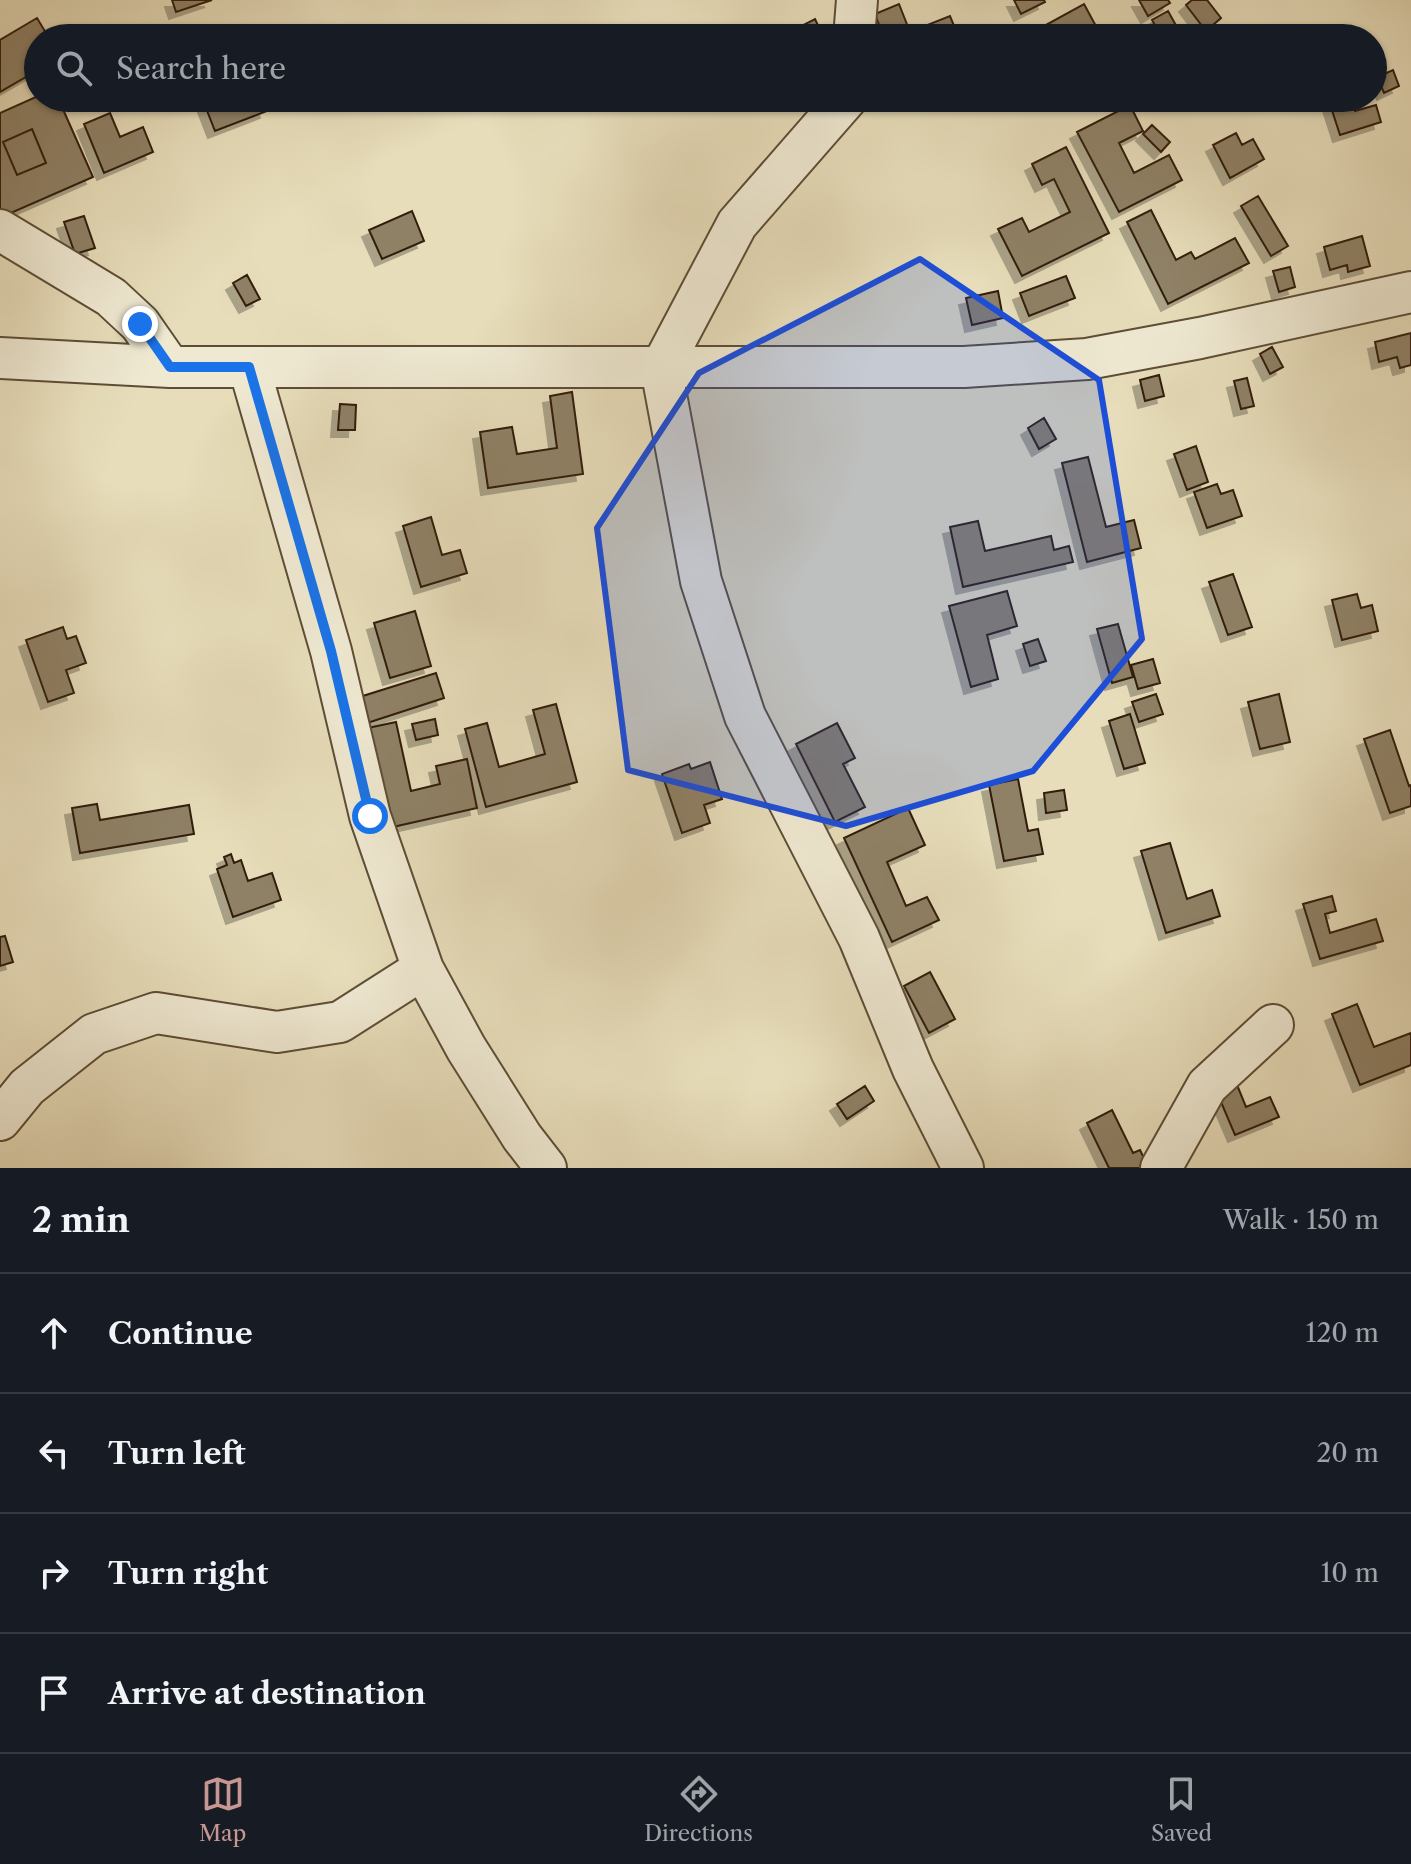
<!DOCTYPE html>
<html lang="en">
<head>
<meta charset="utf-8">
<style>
  :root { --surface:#171b24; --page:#242831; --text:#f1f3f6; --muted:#9ea1a6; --line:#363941; --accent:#c59692 }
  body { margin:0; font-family:"Libre Caslon Text",serif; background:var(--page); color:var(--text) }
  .stop { position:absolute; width:24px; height:24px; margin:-18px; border:6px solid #1a73e8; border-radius:50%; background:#fff }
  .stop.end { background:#1a73e8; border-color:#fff; box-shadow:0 2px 8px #0008 }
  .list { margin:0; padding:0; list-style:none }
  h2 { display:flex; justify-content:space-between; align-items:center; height:104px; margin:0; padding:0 32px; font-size:34px }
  h2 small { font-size:26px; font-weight:400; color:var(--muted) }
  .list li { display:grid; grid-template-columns:52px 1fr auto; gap:24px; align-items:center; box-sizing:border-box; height:120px; padding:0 32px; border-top:2px solid var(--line) }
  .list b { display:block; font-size:30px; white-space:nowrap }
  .list em { font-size:26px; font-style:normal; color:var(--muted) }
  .icon { flex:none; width:44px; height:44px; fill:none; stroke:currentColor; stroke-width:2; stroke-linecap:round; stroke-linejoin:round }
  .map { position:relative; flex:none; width:1411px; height:1168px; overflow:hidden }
  .search { position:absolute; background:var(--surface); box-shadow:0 2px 6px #0004; left:24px; right:24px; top:24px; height:88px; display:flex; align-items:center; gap:20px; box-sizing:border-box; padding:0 28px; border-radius:44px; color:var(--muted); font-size:30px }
  .sheet { height:584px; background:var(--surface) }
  nav { display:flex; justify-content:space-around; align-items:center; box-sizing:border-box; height:112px; border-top:2px solid var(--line); background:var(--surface); font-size:22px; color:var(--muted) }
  nav a { display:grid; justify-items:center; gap:4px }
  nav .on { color:var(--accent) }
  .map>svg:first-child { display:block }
  .building { fill:#8f8166; stroke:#301d0a; stroke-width:2; fill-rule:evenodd; filter:url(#shadow) }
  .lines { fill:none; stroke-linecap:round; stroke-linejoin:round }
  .minor-casing { stroke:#5e4d36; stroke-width:44 }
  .minor { stroke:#efe9d2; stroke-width:40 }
  .route { stroke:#1a73e8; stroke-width:10 }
  .marked { fill:#1d4ed8; fill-opacity:0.2; stroke:#1d4ed8; stroke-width:6; stroke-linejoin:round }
</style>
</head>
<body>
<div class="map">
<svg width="1411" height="1168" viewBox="0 0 1411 1168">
  <defs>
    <filter id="shadow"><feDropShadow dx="-7" dy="7" stdDeviation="0" flood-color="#0004"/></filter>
  </defs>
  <rect width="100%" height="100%" fill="#e7ddba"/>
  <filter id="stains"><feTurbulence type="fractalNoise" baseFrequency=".0025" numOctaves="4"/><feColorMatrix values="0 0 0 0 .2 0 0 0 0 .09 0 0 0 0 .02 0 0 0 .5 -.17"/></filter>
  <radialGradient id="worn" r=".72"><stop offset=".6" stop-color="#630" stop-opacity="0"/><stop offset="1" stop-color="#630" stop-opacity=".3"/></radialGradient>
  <path class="building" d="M172,0H212L176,12Z
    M1014,0H1044L1045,2L1021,14Z
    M1139,0H1168L1170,3L1148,16Z
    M1192,0H1207L1221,18L1206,31L1186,5Z
    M899,4L910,32L950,16L959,38H884L875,14Z
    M1084,4L1097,28L1078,38H1039L1035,31Z
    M1168,11L1183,38H1162L1152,20Z
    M37,18L49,38H38V70L0,92V40Z
    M815,19L822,34L815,38H778Z
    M333,27L337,38H306Z
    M1393,70L1399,86L1384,93L1377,77Z
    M38,96L58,98L93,177L4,216L0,208V113ZM32,129L46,163L17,175L3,142Z
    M202,98H262L267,111L215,131Z
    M1328,98H1351L1355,111L1376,105L1381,122L1340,135Z
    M1130,105L1143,131L1119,143L1134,173L1169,155L1182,180L1119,212L1077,132Z
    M110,113L120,137L143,127L153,152L104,173L84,124Z
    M1152,125L1170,142L1161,152L1143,134Z
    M32,129L46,163L17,175L3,142Z
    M1236,133L1242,145L1253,139L1264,159L1230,178L1213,145Z
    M1066,147L1109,233L1022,276L998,229L1022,218L1029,232L1070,212L1054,179L1042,185L1032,164Z
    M1258,196L1288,246L1271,256L1241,206Z
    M1151,210L1176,260L1191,252L1195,259L1235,238L1249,263L1168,304L1127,222Z
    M412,211L424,241L382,259L369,230Z
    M84,216L95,248L75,254L64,222Z
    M1362,236L1370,266L1348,272L1347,265L1330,270L1324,247Z
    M1290,267L1295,287L1279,292L1273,271Z
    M247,275L260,299L246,306L233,283Z
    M1066,276L1075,298L1029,316L1020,293Z
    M998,291L1003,318L972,325L966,298Z
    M1411,333V365L1400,368L1397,357L1379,362L1375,342Z
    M1272,347L1283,367L1270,374L1260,354Z
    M1159,375L1164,396L1145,401L1140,380Z
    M1247,378L1254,406L1241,409L1234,381Z
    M572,392L583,474L488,488L480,432L512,427L517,454L557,448L550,396Z
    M340,404L356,405L355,430H338Z
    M1044,418L1056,439L1039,449L1028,428Z
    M1196,446L1208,482L1187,490L1174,454Z
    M1088,457L1106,527L1134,520L1141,548L1087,562L1062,463Z
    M1217,484L1221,494L1233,490L1242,516L1207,528L1194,492Z
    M431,517L442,555L460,550L467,573L421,587L403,526Z
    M978,521L985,551L1051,536L1054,550L1069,546L1073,562L963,587L950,527Z
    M1233,574L1252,627L1228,635L1209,582Z
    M1007,591L1017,626L987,635L998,679L971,687L949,606Z
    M1357,594L1361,608L1372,605L1378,631L1342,640L1332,600Z
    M415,611L431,666L390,678L374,623Z
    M1118,624L1133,677L1112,683L1097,629Z
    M63,627L67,639L76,636L86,663L66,670L74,693L48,702L26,640Z
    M1038,639L1046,661L1030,666L1023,644Z
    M1153,659L1160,683L1138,689L1131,665Z
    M436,673L444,698L358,726L350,700Z
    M1156,694L1163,714L1139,722L1132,702Z
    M1279,694L1290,742L1260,749L1248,702Z
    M556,704L577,782L486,807L465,729L487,723L499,767L545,754L533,710Z
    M1130,714L1145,763L1124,769L1109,721Z
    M435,719L438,735L416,740L412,724Z
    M396,722L411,791L440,784L436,766L467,759L477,808L384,829L363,729Z
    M837,723L855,758L843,764L865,807L835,822L796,744Z
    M1390,730L1409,786L1411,785V806L1390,813L1364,739Z
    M710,762L722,799L704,805L710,823L682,833L662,774L689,764L691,769Z
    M1018,779L1028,831L1038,829L1043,854L1004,861L989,785Z
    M1064,790L1067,810L1046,813L1044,793Z
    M97,804L100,820L189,805L194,834L80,853L72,808Z
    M908,808L925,845L887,862L906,906L927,897L939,920L892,942L844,838Z
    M1170,843L1187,899L1212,890L1220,916L1166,933L1141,851Z
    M231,854L234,863L241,860L248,881L272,873L281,900L233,917L217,869L227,865L224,857Z
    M1332,896L1336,911L1325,914L1330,933L1376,919L1383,941L1320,959L1303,904Z
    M5,936L13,962L0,966V937Z
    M930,972L955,1019L929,1033L904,986Z
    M1357,1004L1374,1047L1411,1033V1065L1360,1085L1332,1014Z
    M1235,1080L1246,1107L1270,1097L1279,1117L1235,1135L1215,1088Z
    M865,1086L874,1101L847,1119L837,1104Z
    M1112,1110L1133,1153L1140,1150L1149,1168H1109L1087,1123Z"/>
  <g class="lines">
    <g class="minor-casing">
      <path id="minor" d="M854,38L857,0
        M847,98L737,224L661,368L701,581L745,716L859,938L913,1069L963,1168
        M0,230L111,297L140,324L170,367
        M0,358L170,367H964L1087,359L1200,338L1411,292
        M249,367L331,651L370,816L423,969L466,1048L522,1137L546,1168
        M0,1120L27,1087L94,1034L156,1013L277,1032L340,1022L423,969
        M1161,1168L1207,1086L1273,1025"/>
    </g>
    <use href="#minor" class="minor"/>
  </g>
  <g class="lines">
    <path class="route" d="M140,324L170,367H249L331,651L370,816"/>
  </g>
  <path class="marked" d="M920,259L1099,380L1142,639L1033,771L846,826L628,770L597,528L699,373Z"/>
  <rect width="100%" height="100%" filter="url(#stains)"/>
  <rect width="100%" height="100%" fill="url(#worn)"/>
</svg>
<div class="stop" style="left:370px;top:816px"></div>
<div class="stop end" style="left:140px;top:324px"></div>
<div class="search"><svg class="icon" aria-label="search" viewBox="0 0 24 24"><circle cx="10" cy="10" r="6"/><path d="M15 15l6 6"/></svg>Search here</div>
</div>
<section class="sheet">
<h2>2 min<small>Walk · 150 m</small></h2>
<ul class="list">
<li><svg class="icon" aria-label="ahead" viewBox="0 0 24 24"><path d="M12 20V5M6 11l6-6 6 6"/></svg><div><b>Continue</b></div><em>120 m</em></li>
<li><svg class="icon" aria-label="left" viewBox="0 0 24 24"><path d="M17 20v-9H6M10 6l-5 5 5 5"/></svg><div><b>Turn left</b></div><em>20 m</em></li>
<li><svg class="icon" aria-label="right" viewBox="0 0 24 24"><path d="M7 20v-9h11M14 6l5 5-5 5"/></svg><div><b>Turn right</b></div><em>10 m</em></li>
<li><svg class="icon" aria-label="arrive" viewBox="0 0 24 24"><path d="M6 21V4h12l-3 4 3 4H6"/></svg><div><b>Arrive at destination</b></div></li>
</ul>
</section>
<nav>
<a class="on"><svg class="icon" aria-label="map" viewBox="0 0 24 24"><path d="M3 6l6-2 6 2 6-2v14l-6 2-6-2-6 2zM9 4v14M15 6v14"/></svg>Map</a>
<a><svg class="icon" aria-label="directions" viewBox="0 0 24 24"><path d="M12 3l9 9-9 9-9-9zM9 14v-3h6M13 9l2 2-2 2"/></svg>Directions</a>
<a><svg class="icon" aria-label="saved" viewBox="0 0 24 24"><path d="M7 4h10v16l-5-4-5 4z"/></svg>Saved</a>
</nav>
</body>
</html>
